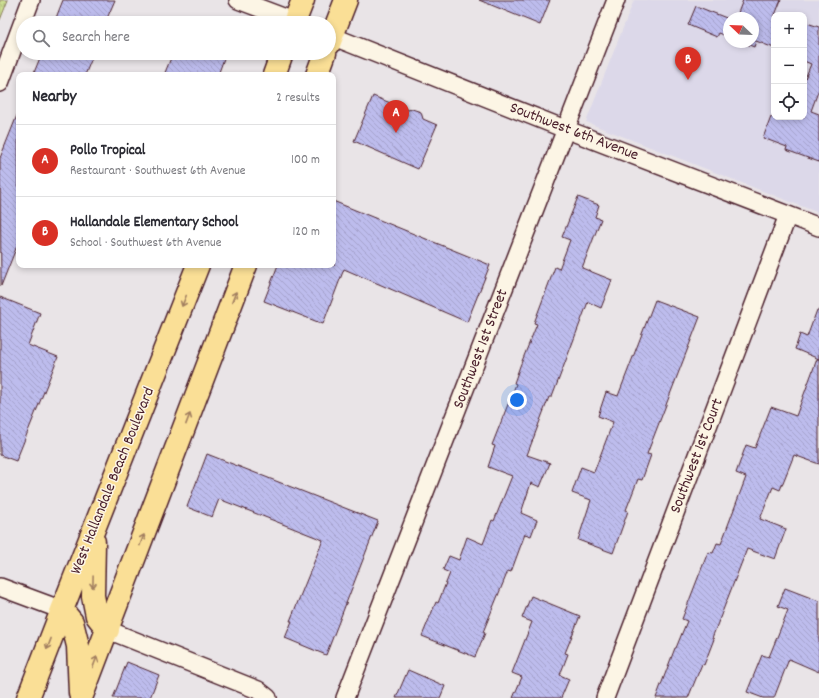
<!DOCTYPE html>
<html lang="en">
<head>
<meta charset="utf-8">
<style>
  :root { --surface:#fff; --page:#f7f7f7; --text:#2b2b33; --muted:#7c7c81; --line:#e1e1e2; --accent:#d93025 }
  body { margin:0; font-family:Dekko,sans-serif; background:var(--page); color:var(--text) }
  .controls { position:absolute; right:12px; top:12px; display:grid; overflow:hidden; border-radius:8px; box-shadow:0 2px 6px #0003 }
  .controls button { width:36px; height:36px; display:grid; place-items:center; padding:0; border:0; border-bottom:1px solid var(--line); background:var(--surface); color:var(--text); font:20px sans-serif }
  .compass { position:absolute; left:723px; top:12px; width:36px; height:36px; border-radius:50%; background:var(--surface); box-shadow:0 2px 6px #0003; rotate:293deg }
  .you { position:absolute; left:517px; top:400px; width:14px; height:14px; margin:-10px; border:3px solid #fff; border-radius:50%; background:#1a73e8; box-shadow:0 0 0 6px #1a73e833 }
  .badge { display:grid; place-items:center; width:26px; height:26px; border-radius:50%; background:var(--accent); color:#fff; font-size:13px; font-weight:700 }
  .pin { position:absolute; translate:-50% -33px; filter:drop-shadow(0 1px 2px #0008) }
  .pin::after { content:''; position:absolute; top:21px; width:14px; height:12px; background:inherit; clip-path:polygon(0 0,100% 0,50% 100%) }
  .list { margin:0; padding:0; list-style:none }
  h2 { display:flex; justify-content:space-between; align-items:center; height:52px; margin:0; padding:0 16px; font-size:17px }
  h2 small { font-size:13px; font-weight:400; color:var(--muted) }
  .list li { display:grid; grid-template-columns:26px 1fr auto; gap:12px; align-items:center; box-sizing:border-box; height:72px; padding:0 16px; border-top:1px solid var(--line) }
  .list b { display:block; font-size:15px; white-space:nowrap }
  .list p { margin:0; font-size:13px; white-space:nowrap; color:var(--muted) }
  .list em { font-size:13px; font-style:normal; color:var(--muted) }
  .icon { flex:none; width:22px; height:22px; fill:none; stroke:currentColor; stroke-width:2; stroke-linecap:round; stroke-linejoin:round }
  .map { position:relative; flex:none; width:819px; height:698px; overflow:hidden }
  .search { position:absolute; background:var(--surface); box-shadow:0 2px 6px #0003; left:16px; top:16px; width:320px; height:44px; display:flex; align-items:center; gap:10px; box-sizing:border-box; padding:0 14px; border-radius:22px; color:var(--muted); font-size:15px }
  .panel { position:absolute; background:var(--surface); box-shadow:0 2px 6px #0003; left:16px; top:72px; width:320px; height:196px; border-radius:8px }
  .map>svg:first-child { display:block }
  .built { fill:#dcd8e9; fill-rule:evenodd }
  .grass { fill:url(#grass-tufts); stroke:#8b7e5e }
  .building { fill:url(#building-back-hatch); stroke:#4a1f2b }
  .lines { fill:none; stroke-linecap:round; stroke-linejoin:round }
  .street-casing { stroke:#4a1f2b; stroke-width:20 }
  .primary-casing { stroke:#4a1f2b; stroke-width:25 }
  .street { stroke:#fcf5e5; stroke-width:17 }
  .primary { stroke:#fadf96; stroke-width:22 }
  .oneway { stroke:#a27f60 }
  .labels { text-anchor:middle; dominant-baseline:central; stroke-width:3; stroke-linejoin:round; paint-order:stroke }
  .street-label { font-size:16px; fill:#4a1f2b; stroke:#fcf5e5 }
</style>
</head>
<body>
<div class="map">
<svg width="819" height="698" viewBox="0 0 819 698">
  <defs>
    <pattern id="grass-tufts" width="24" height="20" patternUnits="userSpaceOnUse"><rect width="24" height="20" fill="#ccde92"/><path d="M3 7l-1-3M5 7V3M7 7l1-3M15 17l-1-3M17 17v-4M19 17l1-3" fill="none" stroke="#b1be7e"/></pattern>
    <pattern id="building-back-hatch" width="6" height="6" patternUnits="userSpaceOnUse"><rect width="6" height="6" fill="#bdbced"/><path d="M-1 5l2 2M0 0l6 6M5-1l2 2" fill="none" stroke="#a4a1cb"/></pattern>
  </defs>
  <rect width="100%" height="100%" fill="#e9e4e7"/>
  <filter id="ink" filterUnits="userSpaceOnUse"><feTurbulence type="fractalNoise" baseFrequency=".025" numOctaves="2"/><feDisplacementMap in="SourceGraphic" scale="8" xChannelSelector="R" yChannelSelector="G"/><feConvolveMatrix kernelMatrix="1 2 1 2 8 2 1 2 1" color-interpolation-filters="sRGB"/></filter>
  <g filter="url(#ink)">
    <path class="built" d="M634,0H819V213L586,122ZM774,15H804V117H774ZM729,18H753V42H729Z"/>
    <path class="grass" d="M0,0H8L0,20Z"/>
    <path class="building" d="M63,0H115L105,23H54Z
      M479,0H550L540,25Z
      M743,0H781L775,15H774V48L756,41L754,47L742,42H753V18H736Z
      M696,6L729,19V37L719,33L717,37L688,25Z
      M804,22L819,27V89L811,111L819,114V162L786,150L787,147L763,138L771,117H804V81L811,64L804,61Z
      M42,53H94L85,75H33Z
      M173,53H226L218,75H164Z
      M373,96L408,110L412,109L421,112L423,119L437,125L418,169L354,141Z
      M18,113L19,241L1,286L0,158Z
      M578,197L599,205L595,217L601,219L582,268L612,280L601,308L588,302L552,397H549L527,455L550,463L540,487L531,483L521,513L537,520L531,536L525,534L511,572L508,571L483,632L485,633L475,657L422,636L436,602L438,603L450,573L443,570L449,556L459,560L467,537L483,544L492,520L494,521L512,476L488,467L495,446L492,445L516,384L514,383L520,366L537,324L534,323L555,267L559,269L570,240L562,237Z
      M333,201L490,265L467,322L344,269L323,324L264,301L278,265H335L333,264Z
      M0,297L40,313L28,345L58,357L16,461L0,455Z
      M655,300L700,317L647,454L651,455L642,480L638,479L626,510L628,511L613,553L578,540L591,500L572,493L581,467L594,472L613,422L598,416L606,392L618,396Z
      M817,310H819V359L795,349L800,334L807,337Z
      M817,359H819V464L794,455L780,490L773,487L760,519L786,529L775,559L747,549L712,638L714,639L704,665L702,664L688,698H656L675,648H676L687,621L682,619L708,552L713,553L717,543L721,544L746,477L736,473L746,445L755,448L771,407L796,416Z
      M207,454L378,521L326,655L285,638L292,621H290L323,540L219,499L212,517L187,507Z
      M785,588L819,601V672L789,659L774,698H763L747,692L762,655L769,657L788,610L778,606Z
      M531,596L580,616L565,653L568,654L560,675L569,679L561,698H513L522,677L512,673L532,622L522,618Z
      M127,662L159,675L150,698H113Z
      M408,670L445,686L440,698H396Z"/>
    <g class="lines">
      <g class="street-casing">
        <path id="street" d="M238,0L299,23
          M329,35L565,129L819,227
          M0,83L31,0
          M0,587L62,610
          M108,630L258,690L268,698
          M345,698L616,0
          M605,698L788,215"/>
      </g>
      <g class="primary-casing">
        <path id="primary" d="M294,23L303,0
          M329,44L346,0
          M274,75L282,53
          M317,75L325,53
          M94,542L93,596L97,616L108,630
          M62,610L72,622L78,646L80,693
          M28,698L62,610L198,265
          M81,698L246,265"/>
      </g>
      <use href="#street" class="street"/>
      <use href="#primary" class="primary"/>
    </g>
    <defs><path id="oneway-shaft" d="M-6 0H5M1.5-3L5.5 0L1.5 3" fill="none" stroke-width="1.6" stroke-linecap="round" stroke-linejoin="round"/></defs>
    <g class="oneway">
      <use href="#oneway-shaft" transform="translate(234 297) rotate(-69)"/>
      <use href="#oneway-shaft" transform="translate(184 301) rotate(112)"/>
      <use href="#oneway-shaft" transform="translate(188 419) rotate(-69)"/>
      <use href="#oneway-shaft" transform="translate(142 540) rotate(-69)"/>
      <use href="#oneway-shaft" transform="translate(93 582) rotate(91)"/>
      <use href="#oneway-shaft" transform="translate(49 644) rotate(111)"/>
      <use href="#oneway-shaft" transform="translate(95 662) rotate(-69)"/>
    </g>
  </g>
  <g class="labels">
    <g class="street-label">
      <text transform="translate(574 132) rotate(21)">Southwest 6th Avenue</text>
      <text transform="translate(481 349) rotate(-69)">Southwest 1st Street</text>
      <text transform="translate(697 456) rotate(-69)">Southwest 1st Court</text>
      <text transform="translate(113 481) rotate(-68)">West Hallandale Beach Boulevard</text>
    </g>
  </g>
</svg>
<div class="controls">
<button>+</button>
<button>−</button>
<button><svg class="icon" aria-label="locate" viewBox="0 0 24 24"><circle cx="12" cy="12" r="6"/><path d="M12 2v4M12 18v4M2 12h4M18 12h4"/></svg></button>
</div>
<svg class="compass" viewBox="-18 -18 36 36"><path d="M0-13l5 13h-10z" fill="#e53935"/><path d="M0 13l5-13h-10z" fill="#7c7c81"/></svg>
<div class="you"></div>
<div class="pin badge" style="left:396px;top:133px">A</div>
<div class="pin badge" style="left:688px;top:80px">B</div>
<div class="search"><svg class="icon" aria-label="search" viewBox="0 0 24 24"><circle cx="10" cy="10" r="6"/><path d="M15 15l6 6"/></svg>Search here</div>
<section class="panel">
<h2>Nearby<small>2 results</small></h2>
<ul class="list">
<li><span class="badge">A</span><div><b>Pollo Tropical</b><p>Restaurant · Southwest 6th Avenue</p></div><em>100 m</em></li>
<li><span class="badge">B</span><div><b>Hallandale Elementary School</b><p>School · Southwest 6th Avenue</p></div><em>120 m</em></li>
</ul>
</section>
</div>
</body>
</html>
